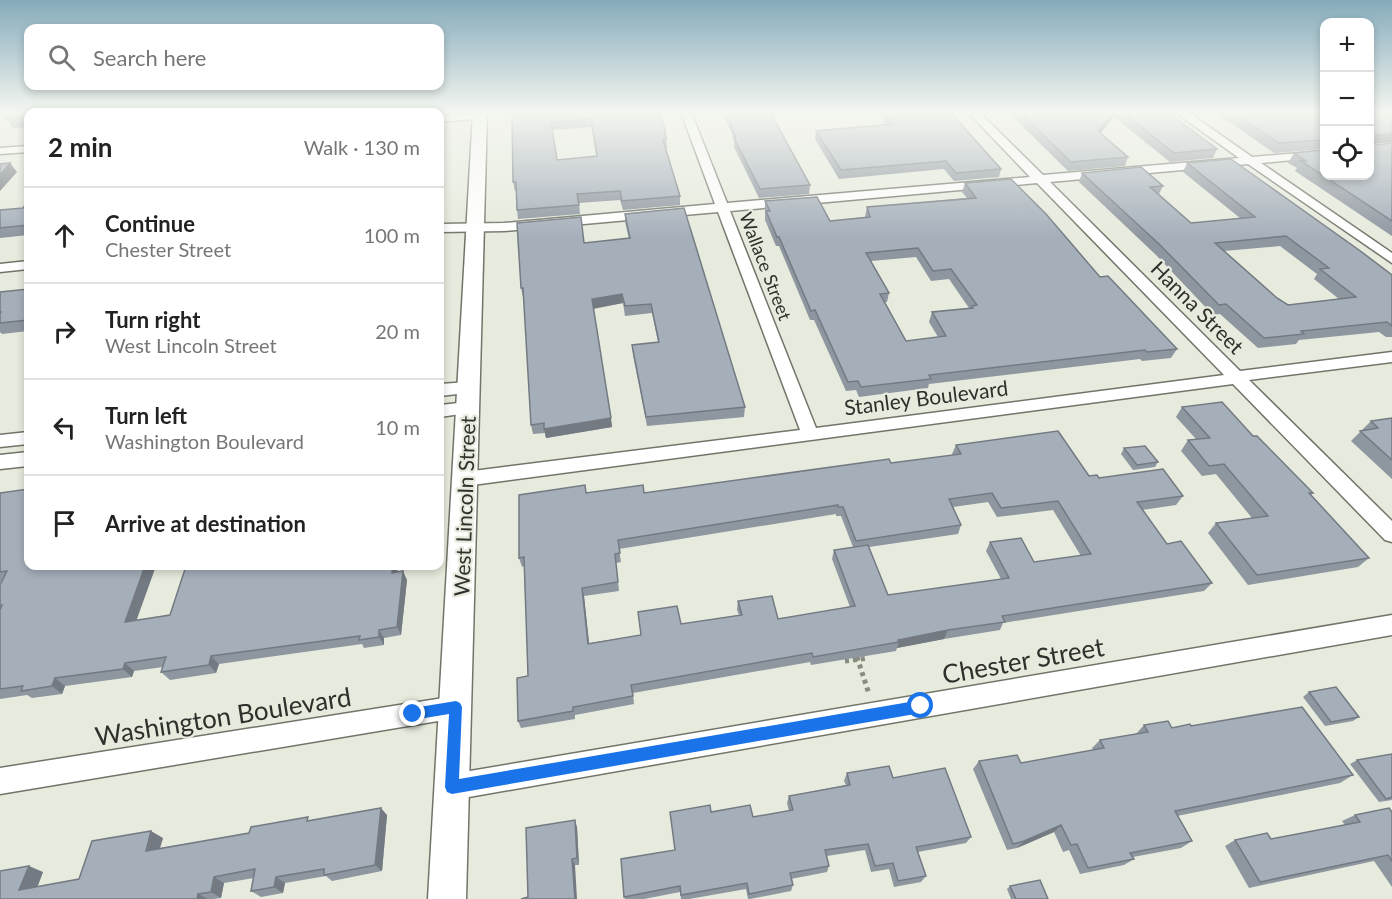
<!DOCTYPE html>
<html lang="en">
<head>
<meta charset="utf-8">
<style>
  :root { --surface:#fff; --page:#f6f6f6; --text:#222; --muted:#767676; --line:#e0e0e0 }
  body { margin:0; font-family:Lato,sans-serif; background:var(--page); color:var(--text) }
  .controls { position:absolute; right:18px; top:18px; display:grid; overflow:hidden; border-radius:12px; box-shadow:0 3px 9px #0003 }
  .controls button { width:54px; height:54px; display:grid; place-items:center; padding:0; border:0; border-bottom:2px solid var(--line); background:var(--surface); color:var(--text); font:30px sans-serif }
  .stop { position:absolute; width:18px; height:18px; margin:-14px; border:4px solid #1a73e8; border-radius:50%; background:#fff }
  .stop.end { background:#1a73e8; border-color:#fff; box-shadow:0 2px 6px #0008 }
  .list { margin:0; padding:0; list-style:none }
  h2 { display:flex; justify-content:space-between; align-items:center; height:78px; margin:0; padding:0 24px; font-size:26px }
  h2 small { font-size:20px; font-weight:400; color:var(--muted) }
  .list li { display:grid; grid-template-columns:39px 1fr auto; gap:18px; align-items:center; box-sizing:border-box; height:96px; padding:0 24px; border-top:2px solid var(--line) }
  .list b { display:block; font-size:22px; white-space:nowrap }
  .list p { margin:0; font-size:20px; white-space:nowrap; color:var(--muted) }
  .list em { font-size:20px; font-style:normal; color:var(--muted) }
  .icon { flex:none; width:33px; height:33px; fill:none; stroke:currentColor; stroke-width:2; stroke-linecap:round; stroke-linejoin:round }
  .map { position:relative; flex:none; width:1392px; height:899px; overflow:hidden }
  .search { position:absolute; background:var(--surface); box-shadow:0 3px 9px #0003; left:24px; top:24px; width:420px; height:66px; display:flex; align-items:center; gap:15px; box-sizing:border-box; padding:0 21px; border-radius:12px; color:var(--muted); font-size:22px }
  .panel { position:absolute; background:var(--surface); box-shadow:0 3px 9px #0003; left:24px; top:108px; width:420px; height:462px; border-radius:12px }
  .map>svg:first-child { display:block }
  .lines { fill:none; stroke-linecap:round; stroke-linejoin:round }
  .minor-casing { stroke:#717569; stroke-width:3 }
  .tertiary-casing { stroke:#717569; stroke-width:3 }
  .path { stroke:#898c83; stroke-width:5; stroke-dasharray:4 4; stroke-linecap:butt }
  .minor { fill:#fff; fill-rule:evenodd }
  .tertiary { fill:#fff; fill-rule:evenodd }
  .wall { fill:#8e96a0; fill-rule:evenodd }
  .shaded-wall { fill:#747a82 }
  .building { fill:#a5afba; stroke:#747a82; stroke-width:1.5; fill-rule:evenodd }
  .route { fill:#1a73e8 }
  .labels { text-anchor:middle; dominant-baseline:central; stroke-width:4.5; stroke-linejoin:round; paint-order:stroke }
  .far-street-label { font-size:18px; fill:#2f302b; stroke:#e6ebdd }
  .street-label { font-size:21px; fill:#2f302b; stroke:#e6ebdd }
  .near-street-label { font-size:26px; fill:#2f302b; stroke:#e6ebdd }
</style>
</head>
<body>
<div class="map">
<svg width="1392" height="899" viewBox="0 0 1392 899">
  <rect width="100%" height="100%" fill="#e6ebdd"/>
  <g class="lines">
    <g class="minor-casing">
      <path id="minor" d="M681,112H691L727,203L1030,177L968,112H979L1043,175L1239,158L1175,112H1188L1252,157L1324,151V157L1261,163L1392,253V263L1248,164L1050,182L1240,371L1392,352V362L1249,380L1392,521V542L1385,540L1233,384L465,486L458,484L456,479L458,474L465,472L800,430L718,212L504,231L440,232V224L504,223L715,204ZM1037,183L1224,375L816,428L730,211Z
        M480,113L484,114V118L440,122V116Z
        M28,146V152L0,154V148Z
        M28,261V269L0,272V264Z
        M469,382L475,384L477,388L475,392L440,396V384Z
        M468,402L474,404L477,408L474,412L440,417V405Z
        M28,432V444L0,447V435Z
        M28,452V466L0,469V455Z
        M1392,615V635L452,800L443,796L439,787L443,778L452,774Z
        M456,696L464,699L468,707L464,715L456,718L0,794V768Z"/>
    </g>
    <g class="tertiary-casing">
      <path id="tertiary" d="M473,112H487L466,899H428Z"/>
    </g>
    <path class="path" d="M857,657L869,694
      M845,661L868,658"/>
    <use href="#minor" class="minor"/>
    <use href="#tertiary" class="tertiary"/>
  </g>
  <path class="wall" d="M13,112H132H28V127L13,128L7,119Z
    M512,112H659L666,139L667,148H666L680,196V205L623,210L620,200L579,203L580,214L518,219L517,210L516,191H515L513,182ZM591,127L597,156L557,160L552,130Z
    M722,112H770L810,185L809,194L759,198L734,147V141L733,136Z
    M877,112H950L1001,169L999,177L954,181L944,169L839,179L815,139L816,131L886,125Z
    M1008,112H1167L1217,149L1213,158L1170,162L1114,117L1101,133L1128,157L1125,166L1068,171Z
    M1215,112H1324V149L1274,153Z
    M1370,112H1392V142L1375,144L1377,145L1392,143V236L1295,171L1297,168L1288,163L1294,153L1324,150V176Z
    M1187,163L1392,275V337H1386L1379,332L1299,340L1296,344L1258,348L1220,314L1213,315L1156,255L1079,182L1082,173L1163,186L1159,194L1191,223L1240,218L1183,172ZM1280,246L1317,274L1314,279L1339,299L1288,305L1277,298L1224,251Z
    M965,183L1100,277L1177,349L1171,358L1142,361L1140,359L929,384L928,388L859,397L856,390L846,391L814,320H810L779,246H776L765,220V201L830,221L865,217L867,207L967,198L962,192ZM916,257L931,281L949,279L969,308L932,312L929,322L938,337L906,341L885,302H887L889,293L871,261Z
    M28,201V235L0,238V210L23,208Z
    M625,214L745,407L744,417L647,426L633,355L632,345L658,342L652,313L625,316L623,303L593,308L612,427L546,438L545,433L533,434L531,425L524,297H523L521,288L584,243L629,239L625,222Z
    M28,289V331L2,334L0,332V292Z
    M1182,407L1253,436L1313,493L1311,495L1369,558L1358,567L1248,585L1208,533L1216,523L1252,518L1216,474L1202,476L1181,451L1188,440L1196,439L1176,417Z
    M1392,418V479L1351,441L1371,421Z
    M956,445L1089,476L1099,478L1183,496L1176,505L1142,510L1167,544L1212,583L1204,591L1003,623L1000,630L944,639L897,648L896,651L811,665L810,662L633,693L634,704L575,715V719L521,728L518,721L528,676L524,566L522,567L519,558L586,493H644L953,455L952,454ZM988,502L997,517L1053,510L1081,556L1034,562L990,542L986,551L1001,579L888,595L869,547L958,534L961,525L953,507ZM836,514V516H841L853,547L834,550L832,559L850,607L778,619L738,601L737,610L739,615L681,624L641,635L589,643L584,596L619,591L616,563L621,562L619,549Z
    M1124,448L1158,462L1155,467L1133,470L1121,454Z
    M0,493L137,620L170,615L398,572L407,580L401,635L384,638V645L364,648L362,644L219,664L216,673L170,680L161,672L163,667L134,671L132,677L65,686L62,694L32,698L27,695L0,699V585L2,582H0Z
    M1309,692L1359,717L1353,721L1325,726L1303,697Z
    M1144,725L1172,728L1191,726L1353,775L1340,783L1177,816L1192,841L1181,848L1133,857L1134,859L1124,865L1080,874L1069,850L1063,852L1054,832L1017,848L1007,850L973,769L979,761L1021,763L1093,750L1092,748L1100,740L1136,734Z
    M1392,754V800L1379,802L1350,764L1357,760Z
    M847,773L893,778L971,837L966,843L918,852L926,876L921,882L894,887L889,869L871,872L865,850L827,856L829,866L827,872L791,879L793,885L791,891L750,899H748L746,889L689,899H681L680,892L644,899H625L624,897L675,850L711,812L753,817L789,811L787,803L789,796L846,785L844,781Z
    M1392,812V887L1374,861L1249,888L1225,846L1235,840L1271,839L1345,825L1342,821L1355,815Z
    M387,815L382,871L332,881L326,876L285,883L283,893L261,897L251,891L254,878L224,883L221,898L213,899H0L43,872L37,887L79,879L163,838L160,848L249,833L312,820Z
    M577,827L579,865H575L528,897Z
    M1010,886L1048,899H1011L1007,889Z"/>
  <path class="shaded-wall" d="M1114,112H1116L1114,117L1095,139L1098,131Z
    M1392,133V142L1370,144L1375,135Z
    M10,163L17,172L0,191V175Z
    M622,294L623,303L593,309L592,299Z
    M611,418L612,427L546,438L544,429Z
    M145,566H156L133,630L125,622Z
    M393,566H398L397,581L392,573Z
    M403,571L407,580L401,635L397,627Z
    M582,588L584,596L590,652L588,644Z
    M379,630L384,638V645L379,637Z
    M948,630L944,639L897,648L899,642L898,640Z
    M211,656L219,664L216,673L209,665Z
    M125,663L134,671L132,677L123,669Z
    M55,678L65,686L62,694L52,686Z
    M381,808L387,815L382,871L375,865Z
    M575,820L577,827L579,865L577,858Z
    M1061,825L1054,832L1017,848L1024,841Z
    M151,831L163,838L157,857L146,851Z
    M572,859L575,865L577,899H575Z
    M29,866L43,872L34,896L19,890Z
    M214,877L224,883L221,898L211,892Z
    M276,877L285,883L283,893L274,887Z
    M198,894L208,899H197Z"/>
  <path class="building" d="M13,112H111H28V117L7,119Z
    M512,112H659L665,129L666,139L663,140L680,196L622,201L620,191L577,194L579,205L517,210L516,182H513ZM591,119L597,156L557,160L551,122Z
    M726,112H770L810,185L760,189L734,138H736Z
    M884,112H950L1001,169L956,173L946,161L841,170L816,131L893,124Z
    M1019,112H1114L1098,131L1128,157L1071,162Z
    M1122,112H1167L1217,149L1174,153Z
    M1233,112H1324V140L1279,143Z
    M1370,112H1392V133L1375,135L1374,143L1377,145L1392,143V221L1301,161H1306L1294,153L1324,150V176H1370Z
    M1231,159L1359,250L1392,275V326L1387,322L1301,331L1304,334L1264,338L1226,304L1219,305L1160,245L1082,173L1141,167L1163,186L1150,187L1191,223L1255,217L1187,163ZM1286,236L1329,268L1320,269L1356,297L1288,305L1277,298L1215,243Z
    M10,163L0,175V164Z
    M1011,179L1046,214L1100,277L1108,276L1177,349L1147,352L1145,350L929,375L931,379L861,387L858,381L848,382L815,310L811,311L779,237H777L766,211H770L765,201L817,197L830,221L870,217L867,207L976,198L965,183ZM918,248L933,271L951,269L977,305L972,306L973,308L932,312L946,336L906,341L880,294L889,293L866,253Z
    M28,201V225L0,228V210L23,208Z
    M684,208L745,407L646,417L632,345L659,342L651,304L625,306L622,294L592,299L611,418L544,429V423L531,425L523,288H521L517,223L581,217L584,243L630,238L625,214Z
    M28,289V320L0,323V314L1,312H0V292Z
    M1222,402L1253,436H1257L1313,493H1309L1369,558L1257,575L1216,523L1268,516L1224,464L1209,466L1188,440L1210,438L1182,407Z
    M1392,418V460L1360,431L1378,428L1371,421Z
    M1058,431L1089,476L1097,475L1099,478L1163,469L1183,496L1137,502L1167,544L1181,541L1212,583L1002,616L1005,622L948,630L898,640L899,642L813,657L812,653L631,685L633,696L573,707V711L518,721L517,678L528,676L524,557L519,558V495L585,485L586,493L643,485L644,493L889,459L891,463L961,454L956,445ZM992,493L1001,508L1058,501L1091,554L1034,562L1021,538L990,542L1009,578L888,595L868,545L834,550L855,606L778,619L772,596L738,601L742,615L681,624L677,606L638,612L641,635L588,644L582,588L618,582L615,554L620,553L618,540L838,505V507H843L856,541L961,525L949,499Z
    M1145,446L1158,462L1137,465L1124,448Z
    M28,489V566H145L125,622L170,615L186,566H393L392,573L403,571L397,627L379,630V637L359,640L360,636L211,656L209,665L161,672L166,657L125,663L123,669L55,678L52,686L21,691L23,686L0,689V610L2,605L0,606V585L7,571L0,572V493Z
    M1336,687L1359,717L1331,722L1309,692Z
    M1302,707L1353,775L1175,811L1192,841L1130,853L1134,859L1088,868L1077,844L1071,845L1061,825L1024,841L1013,844L979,761L1017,755L1021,763L1104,748L1100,740L1148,732L1144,725L1168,721L1172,728L1190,724L1191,726Z
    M1392,754V797L1386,799L1357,760Z
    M889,766L893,778L945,768L971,837L916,847L926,876L898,881L893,863L875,866L868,844L825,850L829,866L790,873L793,885L749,894L747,883L681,895L680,886L624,897L621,859L675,850L670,812L710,805L711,812L750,805L753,817L793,810L789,796L850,785L847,773Z
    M381,808L375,865L324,875V869L276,877L274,887L251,891L255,869L214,877L211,892L198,894L197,899H0V871L29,866L19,890L79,879L92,841L151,831L146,851L249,833L251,827L308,817L307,821Z
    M1389,808L1392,812V861L1388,855L1260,882L1235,840L1267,833L1271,839L1360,822L1355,815Z
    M575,820L577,858L572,859L575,899H521L528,897L526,828Z
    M1040,880L1048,899H1016L1010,886Z"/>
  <linearGradient id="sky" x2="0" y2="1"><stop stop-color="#85aabb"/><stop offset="0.47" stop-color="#f4f6f0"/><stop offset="1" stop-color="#f4f6f0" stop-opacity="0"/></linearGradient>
  <rect width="1392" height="238" fill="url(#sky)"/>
  <path class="route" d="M921,700L925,702L927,706L925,711L921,713L452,794L447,792L445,787L449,714L413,720L408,719L407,714L408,710L413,708L456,701L460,703L462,707L459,779Z"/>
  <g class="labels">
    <g class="far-street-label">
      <text transform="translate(766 266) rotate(69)">Wallace Street</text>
    </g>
    <g class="street-label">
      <text transform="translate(1198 307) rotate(45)">Hanna Street</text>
      <text transform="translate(926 397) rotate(-7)">Stanley Boulevard</text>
      <text transform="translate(464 506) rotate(-88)">West Lincoln Street</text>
    </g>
    <g class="near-street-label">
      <text transform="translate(1023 660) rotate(-10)">Chester Street</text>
      <text transform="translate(223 716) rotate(-9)">Washington Boulevard</text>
    </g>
  </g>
</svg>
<div class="controls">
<button>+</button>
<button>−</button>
<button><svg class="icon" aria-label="locate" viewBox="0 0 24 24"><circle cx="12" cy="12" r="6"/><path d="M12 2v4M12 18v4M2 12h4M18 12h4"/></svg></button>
</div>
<div class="stop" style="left:921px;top:706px"></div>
<div class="stop end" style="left:413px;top:714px"></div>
<div class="search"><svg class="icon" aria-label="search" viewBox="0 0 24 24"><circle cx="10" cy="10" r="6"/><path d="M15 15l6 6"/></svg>Search here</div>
<section class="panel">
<h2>2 min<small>Walk · 130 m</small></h2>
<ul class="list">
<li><svg class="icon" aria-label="ahead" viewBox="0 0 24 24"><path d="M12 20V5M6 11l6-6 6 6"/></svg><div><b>Continue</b><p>Chester Street</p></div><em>100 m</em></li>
<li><svg class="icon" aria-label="right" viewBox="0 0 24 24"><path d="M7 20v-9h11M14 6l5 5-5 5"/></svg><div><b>Turn right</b><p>West Lincoln Street</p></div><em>20 m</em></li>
<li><svg class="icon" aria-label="left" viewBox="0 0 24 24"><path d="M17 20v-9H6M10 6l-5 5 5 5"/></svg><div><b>Turn left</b><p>Washington Boulevard</p></div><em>10 m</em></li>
<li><svg class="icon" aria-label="arrive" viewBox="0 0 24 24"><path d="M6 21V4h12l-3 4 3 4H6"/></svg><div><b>Arrive at destination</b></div></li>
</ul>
</section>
</div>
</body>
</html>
